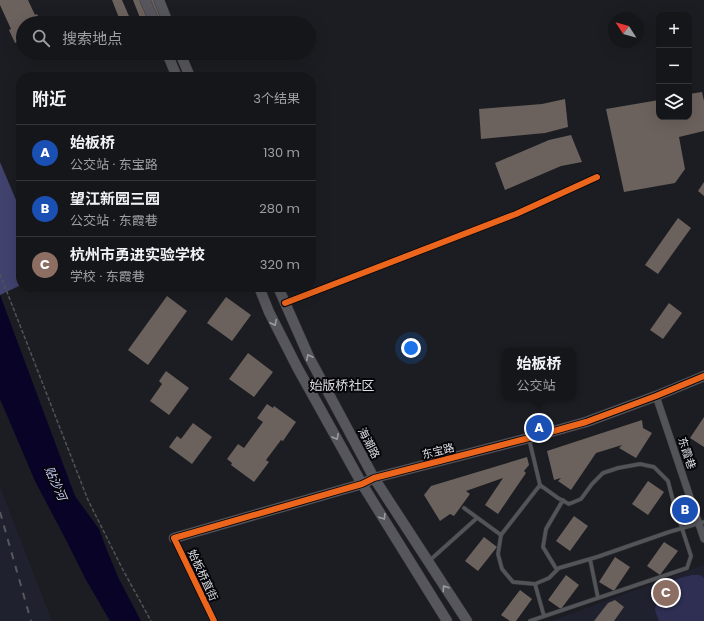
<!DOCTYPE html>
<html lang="zh">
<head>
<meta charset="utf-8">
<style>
  :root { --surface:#15161a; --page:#1e1f23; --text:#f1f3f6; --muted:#9d9fa2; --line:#343539; --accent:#9a9ba1 }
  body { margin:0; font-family:Poppins,"Noto Sans SC",sans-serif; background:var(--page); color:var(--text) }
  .controls { position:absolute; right:12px; top:12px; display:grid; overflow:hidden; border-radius:8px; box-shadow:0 4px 16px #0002 }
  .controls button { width:36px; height:36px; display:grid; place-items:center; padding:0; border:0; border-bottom:1px solid var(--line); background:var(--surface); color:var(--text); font:20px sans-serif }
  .compass { position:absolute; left:608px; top:12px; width:36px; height:36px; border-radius:50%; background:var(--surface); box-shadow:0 4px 16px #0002; rotate:306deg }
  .you { position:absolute; left:411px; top:348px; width:14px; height:14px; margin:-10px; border:3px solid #fff; border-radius:50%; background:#1a73e8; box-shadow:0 0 0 6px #1a73e833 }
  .badge { display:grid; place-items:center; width:26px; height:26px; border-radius:50%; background:var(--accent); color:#fff; font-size:13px; font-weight:700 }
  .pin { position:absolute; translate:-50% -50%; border:2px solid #fff; box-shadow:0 1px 4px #0006 }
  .popup { position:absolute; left:502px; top:348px; width:74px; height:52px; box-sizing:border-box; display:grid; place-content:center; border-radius:8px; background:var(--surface); filter:drop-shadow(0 1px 3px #0005); font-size:13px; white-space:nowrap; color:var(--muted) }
  .popup b { font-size:15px; color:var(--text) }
  .popup::after { content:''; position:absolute; left:50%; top:100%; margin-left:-8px; border:8px solid transparent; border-top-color:var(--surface) }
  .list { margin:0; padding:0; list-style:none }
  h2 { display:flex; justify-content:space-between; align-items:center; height:52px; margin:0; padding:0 16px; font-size:17px }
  h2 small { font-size:13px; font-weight:400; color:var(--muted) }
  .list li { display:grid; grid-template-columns:26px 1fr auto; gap:12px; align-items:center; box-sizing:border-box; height:56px; padding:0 16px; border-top:1px solid var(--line) }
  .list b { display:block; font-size:15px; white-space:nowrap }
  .list p { margin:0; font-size:13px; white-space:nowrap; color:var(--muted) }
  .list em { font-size:13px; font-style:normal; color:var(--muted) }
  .icon { flex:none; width:22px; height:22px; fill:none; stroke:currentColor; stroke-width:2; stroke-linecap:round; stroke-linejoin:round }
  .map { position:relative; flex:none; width:704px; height:621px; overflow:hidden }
  .search { position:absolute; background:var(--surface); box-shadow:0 4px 16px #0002; left:16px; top:16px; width:300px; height:44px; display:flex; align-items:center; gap:10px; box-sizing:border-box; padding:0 14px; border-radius:22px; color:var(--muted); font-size:15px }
  .panel { position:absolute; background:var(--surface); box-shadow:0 4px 16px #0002; left:16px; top:72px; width:300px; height:220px; border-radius:16px }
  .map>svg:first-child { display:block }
  .built { fill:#20212f }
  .green { fill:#2f2f54 }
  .forest { fill:#41426e }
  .water { fill:#090327 }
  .building { fill:#6c625d }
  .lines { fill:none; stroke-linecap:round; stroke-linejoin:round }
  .lane-casing { stroke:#3a3a3f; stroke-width:4.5 }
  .street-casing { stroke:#3a3a3f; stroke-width:8 }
  .secondary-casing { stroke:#3a3a3f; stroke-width:11 }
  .path { stroke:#525357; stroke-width:1.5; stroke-dasharray:4 2; stroke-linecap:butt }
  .lane { stroke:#535458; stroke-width:3.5 }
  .street { stroke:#535458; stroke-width:7 }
  .secondary { stroke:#56565c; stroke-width:10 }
  .rail { stroke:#56575a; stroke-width:2; stroke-dasharray:7 7; stroke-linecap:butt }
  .cycleway-casing { stroke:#06060a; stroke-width:8 }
  .cycleway { stroke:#eb651d; stroke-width:6 }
  .oneway { stroke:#9a9aa0 }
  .labels { text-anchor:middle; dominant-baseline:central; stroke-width:4; stroke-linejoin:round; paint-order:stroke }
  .street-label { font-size:11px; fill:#dedfe5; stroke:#06060a }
  .water-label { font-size:12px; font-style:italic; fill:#cacdfe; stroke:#06060a }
  .quarter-label { font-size:13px; fill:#dedfe5; stroke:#06060a }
</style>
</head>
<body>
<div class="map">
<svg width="704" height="621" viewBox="0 0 704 621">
  <rect width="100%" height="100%" fill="#1c1d22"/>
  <path class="built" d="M0,487L52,621H0Z
    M704,565V621H551Z"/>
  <path class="green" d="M693,575H700L704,578V621H659C658,617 655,612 655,609C656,605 658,600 659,596C667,581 677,578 693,575Z"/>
  <path class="forest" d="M0,162L21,212V285L0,295Z"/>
  <path class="water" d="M0,295L75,496L99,529L108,553L119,579L141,621H110L86,580L66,540L35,481L0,399Z"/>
  <path class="building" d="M0,0H28L35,15L37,14L41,23H23V39L15,43L9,30L11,29L0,5Z
    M112,0H122L132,23H121Z
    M133,0H162L170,23H142Z
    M702,92L704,101V131L679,137L685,169L675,183L624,192L606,109L659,100V117H689V94Z
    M565,99L568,127L545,133L481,139L479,109L542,104Z
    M571,135L582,162L561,166L505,190L495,163L549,140Z
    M704,182V196L698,191Z
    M678,218L691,228L658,274L645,265Z
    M206,287H216L212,291Z
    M167,296L187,311L148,365L128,350Z
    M226,297L251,315L232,341L207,323Z
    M669,303L682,313L663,339L650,330Z
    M248,353L273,372L254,397L229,379Z
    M166,371L189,388L169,415L150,401L162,384L159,381Z
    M267,404L273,408L274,406L296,422L283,441L281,440L266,460L269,462L254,482L231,465L232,463L227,459L238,444L244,448L263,422L257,418Z
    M704,417V447L690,438Z
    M642,420L643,428L652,433L636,458L619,448L622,445L596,453L571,490L558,481L561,478L554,480L547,451Z
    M193,423L212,437L192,464L169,447L177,436L181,439Z
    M527,457L529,465L524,471L526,473L498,514L485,505L503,478L466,491L470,494L454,516L450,514L440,521L424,495L431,486Z
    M648,481L664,492L648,515L632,504Z
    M574,516L588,526L570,551L556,541Z
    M484,537L497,547L478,571L465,561Z
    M664,542L678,551L660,575L647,566Z
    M615,557L630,567L614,591L599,582Z
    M566,575L579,585L561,609L548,600Z
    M520,590L532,599L516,621H510L501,615Z
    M615,600L624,607L614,621H594L608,603Z"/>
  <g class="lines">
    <g class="lane-casing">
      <path id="lane" d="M529,439L540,485L501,535L498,554L502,569L513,582L535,584L549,578L559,568L597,557L669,532L704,522
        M464,508L501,535
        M590,559L598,598
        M429,561L477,518
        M557,570L543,547L546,529L563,500
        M535,584L544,616
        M530,621L687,568L691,556L674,504L668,481L654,467L640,464L618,468L603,473L592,484L581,499L569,504L558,498L540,485"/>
    </g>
    <g class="street-casing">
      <path id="street" d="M285,303L516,214L597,177
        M656,396L704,539
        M174,538L214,621"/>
    </g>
    <g class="secondary-casing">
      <path id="secondary" d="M145,0L155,23
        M159,0L168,23
        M167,53L177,77
        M180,53L190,77
        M259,287L269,312L297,367L362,484L447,621
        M278,287L309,357L374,478L467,621
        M174,538L362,484L374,478L529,438L586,422L656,396L704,376"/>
    </g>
    <path class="path" d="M0,274L88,500L122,568L151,621"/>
    <use href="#lane" class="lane"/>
    <use href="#street" class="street"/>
    <use href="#secondary" class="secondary"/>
    <path class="rail" d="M0,512L31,621"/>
    <g class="cycleway-casing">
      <path id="cycleway" d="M285,303L516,214L597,177
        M214,621L174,538L362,484L374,478L529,438L586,422L656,396L704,376"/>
    </g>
    <use href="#cycleway" class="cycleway"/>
  </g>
  <defs><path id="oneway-chevron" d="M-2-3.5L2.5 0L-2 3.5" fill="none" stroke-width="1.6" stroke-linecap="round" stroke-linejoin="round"/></defs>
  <g class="oneway">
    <use href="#oneway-chevron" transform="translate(274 323) rotate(63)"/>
    <use href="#oneway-chevron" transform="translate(309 357) rotate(-116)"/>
    <use href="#oneway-chevron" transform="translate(336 437) rotate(61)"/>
    <use href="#oneway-chevron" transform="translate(383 517) rotate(58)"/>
    <use href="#oneway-chevron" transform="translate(445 588) rotate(-123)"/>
  </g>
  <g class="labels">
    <g class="street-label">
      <text transform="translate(369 443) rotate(62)">海潮路</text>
      <text transform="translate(438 451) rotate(-14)">东宝路</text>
      <text transform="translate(687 453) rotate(72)">东霞巷</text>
      <text transform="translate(203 575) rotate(65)">始板桥直街</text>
    </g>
    <g class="water-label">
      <text transform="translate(56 483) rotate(66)">贴沙河</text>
    </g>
    <g class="quarter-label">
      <text x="342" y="385">始版桥社区</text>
    </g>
  </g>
</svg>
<div class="controls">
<button>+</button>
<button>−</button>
<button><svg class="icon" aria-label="layers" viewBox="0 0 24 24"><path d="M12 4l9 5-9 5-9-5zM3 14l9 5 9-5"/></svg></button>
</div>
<svg class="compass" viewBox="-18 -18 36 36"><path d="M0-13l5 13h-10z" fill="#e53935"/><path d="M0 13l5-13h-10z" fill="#9d9fa2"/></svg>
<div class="you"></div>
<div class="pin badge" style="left:539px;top:428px;background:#1a4fb4">A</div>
<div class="popup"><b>始板桥</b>公交站</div>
<div class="pin badge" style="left:685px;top:510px;background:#1a4fb4">B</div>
<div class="pin badge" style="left:666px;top:593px;background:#8d6e63">C</div>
<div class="search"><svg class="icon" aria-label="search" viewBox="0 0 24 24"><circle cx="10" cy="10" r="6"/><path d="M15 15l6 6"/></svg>搜索地点</div>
<section class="panel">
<h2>附近<small>3个结果</small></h2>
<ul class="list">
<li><span class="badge" style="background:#1a4fb4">A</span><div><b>始板桥</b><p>公交站 · 东宝路</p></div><em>130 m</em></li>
<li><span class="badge" style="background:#1a4fb4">B</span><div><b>望江新园三园</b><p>公交站 · 东霞巷</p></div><em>280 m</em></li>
<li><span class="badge" style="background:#8d6e63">C</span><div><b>杭州市勇进实验学校</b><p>学校 · 东霞巷</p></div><em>320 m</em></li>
</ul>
</section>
</div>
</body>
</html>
